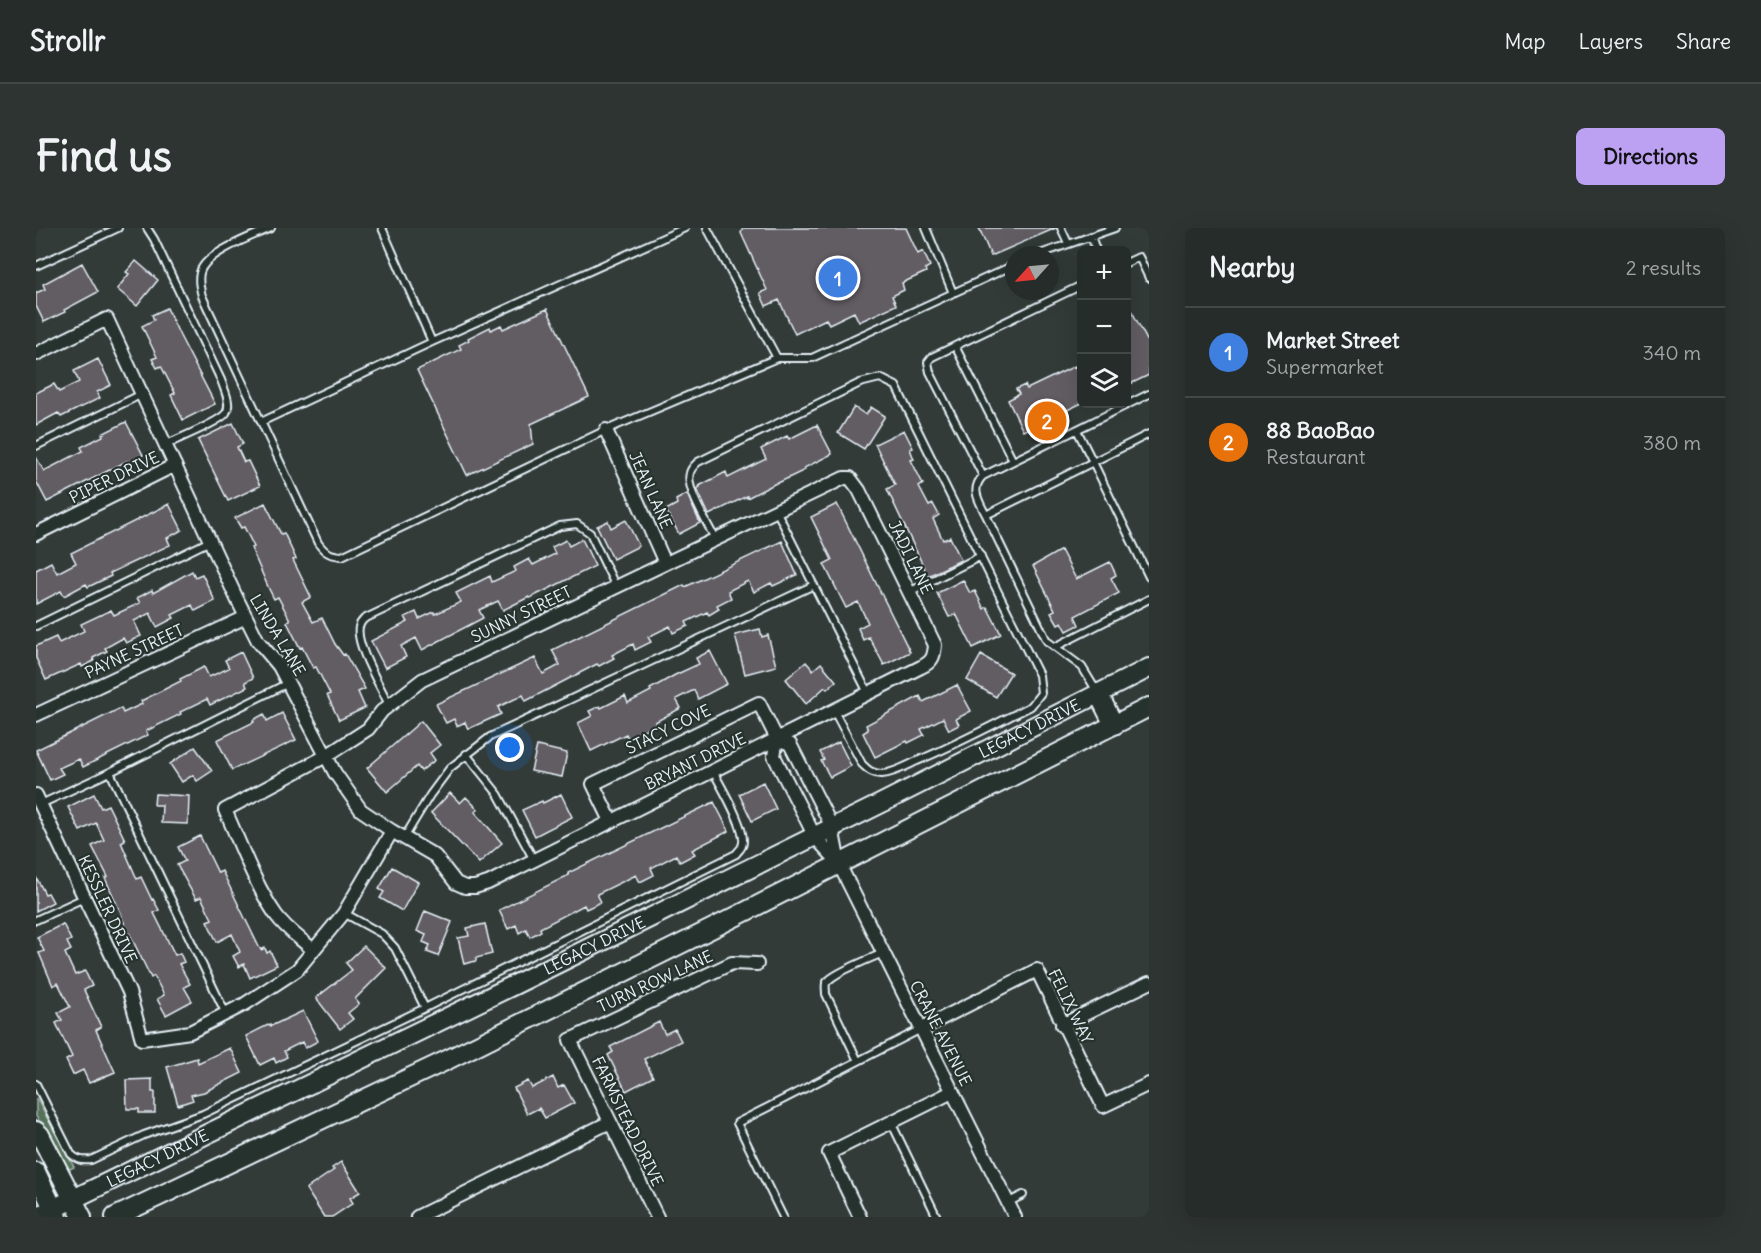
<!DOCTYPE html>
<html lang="en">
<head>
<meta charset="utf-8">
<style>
  :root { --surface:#262c2a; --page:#2e3432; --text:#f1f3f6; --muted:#a4a7a8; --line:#424847; --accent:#bca0f2 }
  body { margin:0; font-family:Delius,sans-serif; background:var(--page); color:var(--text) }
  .controls { position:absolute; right:18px; top:18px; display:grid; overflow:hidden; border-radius:9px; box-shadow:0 6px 24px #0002 }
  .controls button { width:54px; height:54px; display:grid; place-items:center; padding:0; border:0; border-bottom:2px solid var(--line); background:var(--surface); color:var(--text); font:30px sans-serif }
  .compass { position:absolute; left:969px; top:18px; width:54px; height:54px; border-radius:50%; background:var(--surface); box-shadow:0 6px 24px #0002; rotate:243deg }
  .you { position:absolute; left:474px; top:520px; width:21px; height:21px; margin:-15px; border:4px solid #fff; border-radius:50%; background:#1a73e8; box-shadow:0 0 0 9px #1a73e833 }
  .badge { display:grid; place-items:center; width:39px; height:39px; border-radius:50%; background:var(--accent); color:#fff; font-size:20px; font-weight:700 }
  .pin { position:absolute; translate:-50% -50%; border:3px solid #fff; box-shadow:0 2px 6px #0006 }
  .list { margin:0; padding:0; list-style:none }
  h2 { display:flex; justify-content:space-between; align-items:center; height:78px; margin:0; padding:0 24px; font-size:26px }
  h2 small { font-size:20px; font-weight:400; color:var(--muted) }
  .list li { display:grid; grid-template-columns:39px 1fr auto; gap:18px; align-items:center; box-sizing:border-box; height:90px; padding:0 24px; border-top:2px solid var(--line) }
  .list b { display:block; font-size:22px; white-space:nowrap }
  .list p { margin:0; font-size:20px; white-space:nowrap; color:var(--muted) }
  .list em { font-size:20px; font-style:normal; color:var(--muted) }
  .icon { flex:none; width:33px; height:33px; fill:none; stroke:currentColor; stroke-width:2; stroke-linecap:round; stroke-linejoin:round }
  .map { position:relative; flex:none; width:1113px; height:989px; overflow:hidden; border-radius:9px }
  header { display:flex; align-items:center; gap:36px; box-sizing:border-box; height:84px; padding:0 30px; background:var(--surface); border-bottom:2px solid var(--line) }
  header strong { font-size:28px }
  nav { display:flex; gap:33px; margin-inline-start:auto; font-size:21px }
  .intro { display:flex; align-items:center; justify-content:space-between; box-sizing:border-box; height:144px; padding:0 36px }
  h1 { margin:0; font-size:42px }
  .button { padding:15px 27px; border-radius:9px; background:var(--accent); color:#111; font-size:21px; font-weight:700 }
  main { display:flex; gap:36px; padding:0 36px }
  aside { flex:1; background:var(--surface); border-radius:9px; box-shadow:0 6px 24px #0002 }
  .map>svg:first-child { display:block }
  .green { fill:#557158; stroke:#9eb1a8; stroke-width:1.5 }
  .building { fill:#625b64; stroke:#e8f1f8; stroke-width:1.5 }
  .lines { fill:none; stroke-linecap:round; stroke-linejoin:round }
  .lane-casing { stroke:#e8f1f8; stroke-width:10 }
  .street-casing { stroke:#e8f1f8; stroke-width:16 }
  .secondary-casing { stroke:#e8f1f8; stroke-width:22 }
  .lane { stroke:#26332d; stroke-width:6 }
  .street { stroke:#26332d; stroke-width:12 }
  .secondary { stroke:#26332d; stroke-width:18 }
  .labels { text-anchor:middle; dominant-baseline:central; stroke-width:4.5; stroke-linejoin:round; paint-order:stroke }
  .street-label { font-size:16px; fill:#e8f1f8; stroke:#26332d }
</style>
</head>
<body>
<header>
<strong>Strollr</strong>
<nav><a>Map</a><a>Layers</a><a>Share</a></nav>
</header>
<div class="intro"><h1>Find us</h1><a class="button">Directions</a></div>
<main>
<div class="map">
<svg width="1113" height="989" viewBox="0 0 1113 989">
  <rect width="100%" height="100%" fill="#323b38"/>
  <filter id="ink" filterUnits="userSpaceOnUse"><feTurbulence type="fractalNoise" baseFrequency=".0167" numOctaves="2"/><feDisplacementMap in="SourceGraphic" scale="12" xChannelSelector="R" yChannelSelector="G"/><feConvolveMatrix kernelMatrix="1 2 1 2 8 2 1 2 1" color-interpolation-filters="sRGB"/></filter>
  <g filter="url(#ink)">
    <path class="green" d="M0,870L38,939L28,944L0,888Z"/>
    <path class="building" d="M707,0H870L882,26L887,23L894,38L889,41L890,44L866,55L868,62L856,68L860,77L823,94L818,84L793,96L790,91L759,106L743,72L730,78L724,65L731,62L705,5Z
      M943,0H1020L955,28Z
      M100,33L122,52L101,78L81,61L93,46L90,44Z
      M46,35L62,64L28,82L29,84L8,94L0,78V65L9,61L7,56Z
      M1090,72L1113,116V147L1090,158Z
      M131,80L144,108L179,176L147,192L135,167L139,165L125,138L121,140L116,131L121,129L106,98L118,92L116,87Z
      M511,81L553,169L495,196L497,216L431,247L381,142L425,121L423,117L433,112L432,110L454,99L455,102L465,97L467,101Z
      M62,131L75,157L61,164L64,170L25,189L22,185L0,197V165L18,156L23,164L43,154L38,143Z
      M1039,138L1046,150V175L987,203L972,172L983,166L980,161L989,157L991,161Z
      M818,179L830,187L835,179L849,188L828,221L802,205Z
      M90,194L107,227L92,235L91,233L11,274L0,253V229L8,243L47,223L45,219L67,208L66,206Z
      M197,195L207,216L201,219L208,234L212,233L224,258L192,273L162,212Z
      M781,197L796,226L768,240L769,242L742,255V254L711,270V268L673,287L661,261L664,259L663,258L690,244L692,250L730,231L725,221L751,208L753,211Z
      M868,202L877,220L874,221L878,231L875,232L887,256L883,259L893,278L897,276L903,287L897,291L907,312L914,309L925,332L892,348L851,261L859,257L839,216Z
      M651,266L664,295L643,306L630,282L641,276L640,272Z
      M229,275L245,306L248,305L260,331L257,332L275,369L266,374L277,394L286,390L299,416L307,427L309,426L329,461L322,464L329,480L303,492L291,467L294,466L280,439L277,440L266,419L264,420L251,394L254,392L242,369L238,371L233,361L215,320L218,319L208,299L205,300L199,290Z
      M133,276L146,302L131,310L134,317L74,345L75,348L52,359L50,356L28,368L25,363L0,376V342L15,334L21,345L40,335L35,325Z
      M801,276L874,424L848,437L833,409L827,412L822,400L832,395L822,374L810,380L788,336L796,332L775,289Z
      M590,292L603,318L577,331L561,298L572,293L575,300Z
      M546,311L559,338L494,370L493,369L467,382L462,373L443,382L447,390L386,422L380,410L365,418L370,429L349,440L335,413L372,394L369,389L380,384L383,391L398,384L399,386L425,374L420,365L454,348L456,354L480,343L478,339L493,331L497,337L519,326L516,319L530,312L533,318Z
      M746,313L761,347L737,358L735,355L718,364L712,353L692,363L695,370L681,377L683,381L673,387L671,384L650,394L652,398L637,405L634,398L612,409L615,414L599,422L597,416L576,427L578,430L563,438L561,436L490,473L487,467L462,479L465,486L432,501L429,494L421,498L418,491L410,495L400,476L499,430L507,446L524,437L516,422L648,357L649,359Z
      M1025,322L1040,351L1074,334L1080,347L1075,350L1083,365L1039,388L1043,397L1031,403L1026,394L1022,396L1015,384L1019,382L997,338Z
      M156,343L159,349L166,346L179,373L159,383L156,377L136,387L138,390L121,399L114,385L98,393L105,408L90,415L87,410L69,420L71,423L57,430L58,433L46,439L45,436L10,452L0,430V418L20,409L23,415L48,403L45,396L75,382L78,387L104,375L101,370L116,362L117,365Z
      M927,352L934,365L939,363L948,381L951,379L965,406L937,420L920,386L913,389L901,365Z
      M724,401L726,409L732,407L740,438L709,446L699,407Z
      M674,423L691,456L662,471L658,462L640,471L645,480L619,494L620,496L592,510L590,506L555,523L542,495L556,488L553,483L564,478L565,480L589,468L592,475L615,463L614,461L639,447L663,436L660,430Z
      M205,424L217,450L209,454L211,459L174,477L171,471L144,484L145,486L110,503L112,507L47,539L43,531L23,540L27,546L14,552L0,522L85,480L87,485L106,476L105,473L145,453L144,451L168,439L173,449L193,440L189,432Z
      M945,427L975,445L960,469L931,452Z
      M770,434L777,442L785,435L800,453L791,461L789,459L770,476L750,451Z
      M921,457L935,483L920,491L923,497L913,502L907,490L885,501L888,507L872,515L871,513L839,529L827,505L832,502L830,497L884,468L887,474Z
      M246,485L260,512L196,542L181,512L218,494L217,492L228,486L231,493Z
      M385,493L404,517L394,525L399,532L385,543L381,538L351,564L331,540Z
      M803,514L815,538L794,549L785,533L788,532L784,524Z
      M501,518L531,525L526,549L495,543Z
      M159,519L176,543L161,553L157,547L146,554L134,536Z
      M727,554L740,581L716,593L703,566Z
      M414,565L424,575L430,569L442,581L439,584L466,615L443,635L395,585Z
      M58,566L65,580L72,577L89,612L85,614L101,651L105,649L116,672L117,671L123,682L118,685L139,727L144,725L148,734L143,736L154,756L148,759L156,773L130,787L121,771L128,767L118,748L115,750L85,688L86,687L69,650L72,649L56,618L68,612L60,595L44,603L32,579Z
      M119,566L153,568L152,596L125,595L126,577H118Z
      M525,566L536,589L499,608L486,582L506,573L507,575Z
      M678,574L693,603L656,622L659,626L644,634L640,627L615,640L618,647L604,654L600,647L561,666L565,674L550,681L548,677L504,700L505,703L494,709L490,701L483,705L480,697L472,701L463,682L533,647L532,645Z
      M164,608L182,645L186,643L223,719L225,722L229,720L231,725L234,723L241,737L214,750L208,736L203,739L197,728L204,724L196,706L181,714L171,693L176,691L165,669L160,671L141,637L149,633L142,619Z
      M356,639L382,654L366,683L344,670L348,664L343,661Z
      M0,649L9,666L12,665L17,674L0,683Z
      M389,683L416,694L402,728L391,724L394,717L387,714L390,707L381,703Z
      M27,696L35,712L31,714L35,722L29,725L39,747L49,743L56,758L48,762L65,799L60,802L79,844L53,855L47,842L37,847L30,832L36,829L20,795L26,792L22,785L34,779L22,755L17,758L3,725L8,723L1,709Z
      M449,696L456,726L440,730V733L428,736L422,710L433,708L431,700Z
      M328,718L350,740L319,771L323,776L312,785L317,791L304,801L280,770L316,742L310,735Z
      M267,783L282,813L269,820L266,814L248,823L251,829L240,835L238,830L224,837L210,808L234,796L235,798Z
      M623,794L629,806L639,801L645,813L608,831L617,849L590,863L572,827L577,824L574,819Z
      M194,820L206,845L168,864L155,867L157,872L142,877L131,839L161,830L162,835Z
      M517,849L522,860L528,857L538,875L509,890L503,880L491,886L478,860L492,853L496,860Z
      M116,851V864H119V885H103V881H91L90,852Z
      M305,934L324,964L314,970L317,975L296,989H288L270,961L298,942L296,940Z"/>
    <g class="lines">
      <g class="lane-casing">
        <path id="lane" d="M111,0L118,11L185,152C188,161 196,176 190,185C184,194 141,211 129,217
          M235,0C217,8 168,25 164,45C162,53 164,60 166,68L282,315C289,325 294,327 306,328L570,202L741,130L671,0
          M346,0L396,114
          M890,0L917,65
          M1025,0L1032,15
          M1055,8L1060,22
          M1001,27L1079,0
          M1090,35L1103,29L1113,50
          M0,38L82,0
          M919,118L896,129L892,134L894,144L947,248
          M741,130H776L978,37
          M225,194L396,114L649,0
          M1041,202L1057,234L950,287L1011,413L1046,439L1060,462
          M1113,206L1057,234L1113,349
          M0,218L106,166
          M977,233L919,118L1046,57
          M740,282L832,465
          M950,287C943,273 934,261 947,248L1113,166
          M679,311C672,296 649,260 654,245C655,240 659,237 662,234L824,155L844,150L860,158L1003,447L1005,465L995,478C957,497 920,517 881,533C870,538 858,545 846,546C837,546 832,542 826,536L798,483
          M873,364L945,328
          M0,398L174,313
          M1019,419L1113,371
          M353,477C345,459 319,417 323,399C324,395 325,394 328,391L524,298L541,296L554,305L580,359
          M430,526L462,566L498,632
          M74,544L252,455
          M5,576L74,544L190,786
          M368,610L394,567L414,540L454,509L778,357
          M308,685L346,706L359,720L389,780
          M0,692L48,670
          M822,833L790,766C790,760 788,755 793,752C801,744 835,730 847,725
          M0,856L35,926C41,932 46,933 55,932L108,907L167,886L389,780L700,626C702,623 705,621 706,618C713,604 684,557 677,543
          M855,894L901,989
          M971,975L987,967
          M747,989L701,895L885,801"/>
      </g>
      <g class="street-casing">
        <path id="street" d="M0,126L71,91L201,371L222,413L243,438L299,545L325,582L356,603L399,628L420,655L429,659H439L452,655L885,439C896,434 898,429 899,417L823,262L814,250H808L386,452L346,483L332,501L290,528L189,582C205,617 218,655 240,687C250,701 265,711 277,722
          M570,202L629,335
          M0,306L139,237
          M0,487L210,389
          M741,511L754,516L796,599L803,636L979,989
          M741,511L738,528L773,597L778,608L803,635
          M0,567L93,764L106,811L154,804L209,776L261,742L308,685L356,603
          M575,593L557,556L723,475L741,511
          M1026,797L1113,755
          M885,801L1001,742L1067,878L1113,856
          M381,989L574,894
          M621,989L534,812L696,735L721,736
          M824,989L793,925L916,864"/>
      </g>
      <g class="secondary-casing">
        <g id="secondary">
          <path d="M1062,465L1078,497"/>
          <path d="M0,903L4,907L46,989"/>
          <path d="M0,944L21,989"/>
          <path id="s1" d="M0,989L478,757L846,575L1113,440"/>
          <path d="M79,989L409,833L679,699L1113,479"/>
        </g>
      </g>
      <use href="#lane" class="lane"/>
      <use href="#street" class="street"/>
      <use href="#secondary" class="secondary"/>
    </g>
  </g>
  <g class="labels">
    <g class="street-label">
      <text transform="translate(78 249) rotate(-26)">PIPER DRIVE</text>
      <text transform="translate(615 262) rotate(66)">JEAN LANE</text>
      <text transform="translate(875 329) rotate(64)">JADI LANE</text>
      <text transform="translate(485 386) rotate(-26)">SUNNY STREET</text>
      <text transform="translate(242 407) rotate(59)">LINDA LANE</text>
      <text transform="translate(98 423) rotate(-25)">PAYNE STREET</text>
      <text stroke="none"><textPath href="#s1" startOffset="1107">LEGACY DRIVE</textPath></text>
      <text transform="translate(632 501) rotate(-26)">STACY COVE</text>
      <text transform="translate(659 533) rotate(-26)">BRYANT DRIVE</text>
      <text transform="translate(72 681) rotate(65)">KESSLER DRIVE</text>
      <text stroke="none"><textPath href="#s1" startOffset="621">LEGACY DRIVE</textPath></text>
      <text transform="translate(619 753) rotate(-25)">TURN ROW LANE</text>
      <text transform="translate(1035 778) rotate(64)">FELIX WAY</text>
      <text transform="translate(905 805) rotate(63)">CRANE AVENUE</text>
      <text transform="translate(592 893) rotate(64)">FARMSTEAD DRIVE</text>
      <text stroke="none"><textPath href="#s1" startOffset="135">LEGACY DRIVE</textPath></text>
    </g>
  </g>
</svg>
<div class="controls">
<button>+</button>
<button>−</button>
<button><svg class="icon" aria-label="layers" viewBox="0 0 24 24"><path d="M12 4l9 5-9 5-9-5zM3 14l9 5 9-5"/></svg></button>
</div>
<svg class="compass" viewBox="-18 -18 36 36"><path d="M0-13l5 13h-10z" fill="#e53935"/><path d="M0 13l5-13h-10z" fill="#a4a7a8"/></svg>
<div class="you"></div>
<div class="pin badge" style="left:802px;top:50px;background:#3f7fe0">1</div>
<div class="pin badge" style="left:1011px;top:193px;background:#e8710a">2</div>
</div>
<aside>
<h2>Nearby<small>2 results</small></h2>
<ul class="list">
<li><span class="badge" style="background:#3f7fe0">1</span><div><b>Market Street</b><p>Supermarket</p></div><em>340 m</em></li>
<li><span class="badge" style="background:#e8710a">2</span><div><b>88 BaoBao</b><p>Restaurant</p></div><em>380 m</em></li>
</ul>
</aside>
</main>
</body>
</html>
